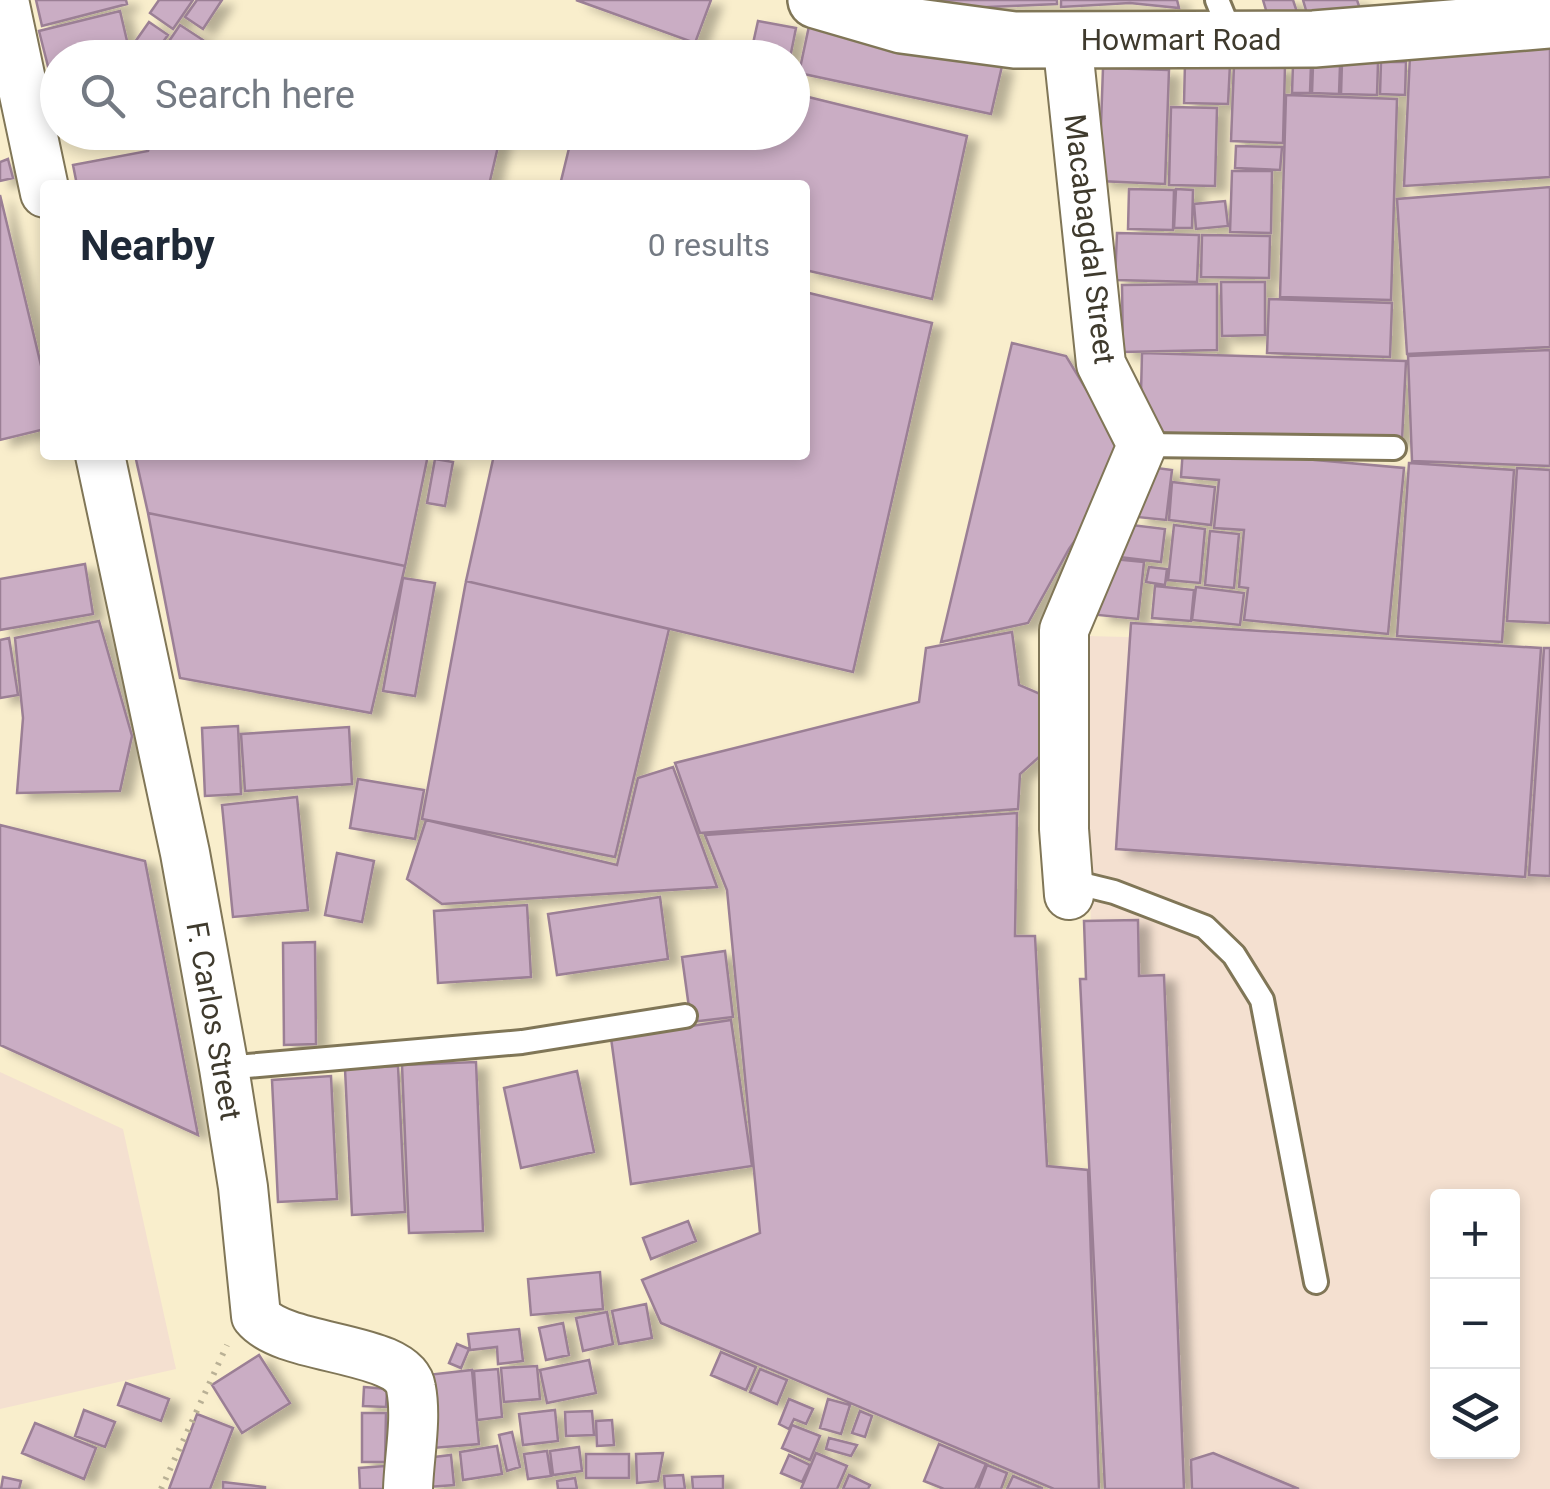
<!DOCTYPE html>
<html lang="en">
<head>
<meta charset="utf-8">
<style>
  :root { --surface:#fff; --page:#f6f6f7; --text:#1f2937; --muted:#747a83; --line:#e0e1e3 }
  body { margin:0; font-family:Roboto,sans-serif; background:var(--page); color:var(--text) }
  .controls { position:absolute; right:30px; bottom:30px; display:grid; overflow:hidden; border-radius:10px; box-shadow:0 5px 15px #0003 }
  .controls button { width:90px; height:90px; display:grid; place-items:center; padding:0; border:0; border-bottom:2px solid var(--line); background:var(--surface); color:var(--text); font:50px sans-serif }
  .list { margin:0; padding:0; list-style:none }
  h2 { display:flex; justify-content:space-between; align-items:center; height:130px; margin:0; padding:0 40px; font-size:42px }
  h2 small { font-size:32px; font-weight:400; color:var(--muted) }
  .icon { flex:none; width:55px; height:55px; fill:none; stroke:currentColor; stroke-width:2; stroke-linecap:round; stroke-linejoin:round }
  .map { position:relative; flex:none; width:1550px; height:1489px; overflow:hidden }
  .search { position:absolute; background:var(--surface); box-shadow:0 5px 15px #0003; left:40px; top:40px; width:770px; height:110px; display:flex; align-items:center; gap:25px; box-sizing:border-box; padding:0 35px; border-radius:55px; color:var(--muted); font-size:38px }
  .panel { position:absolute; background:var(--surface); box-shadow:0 5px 15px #0003; left:40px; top:180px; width:770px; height:280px; border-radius:10px }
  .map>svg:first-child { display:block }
  .industrial { fill:#f4e0d0; fill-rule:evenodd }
  .building { fill:#caadc4; stroke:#9b7f95; stroke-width:2.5; filter:url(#shadow) }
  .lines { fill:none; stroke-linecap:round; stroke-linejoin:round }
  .lane-casing { stroke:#807657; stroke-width:28 }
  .street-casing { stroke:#807657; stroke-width:52 }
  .secondary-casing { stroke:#807657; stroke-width:60 }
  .path { stroke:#b9b095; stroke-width:6; stroke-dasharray:2.5 8; stroke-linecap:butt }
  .lane { stroke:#fff; stroke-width:22 }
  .street { stroke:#fff; stroke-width:48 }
  .secondary { stroke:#fff; stroke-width:55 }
  .labels { text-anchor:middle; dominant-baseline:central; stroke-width:8; stroke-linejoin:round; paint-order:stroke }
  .street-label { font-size:30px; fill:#3f3a2d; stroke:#fff }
</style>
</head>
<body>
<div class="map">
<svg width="1550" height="1489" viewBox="0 0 1550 1489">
  <defs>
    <filter id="shadow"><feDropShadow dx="11" dy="6" stdDeviation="5" flood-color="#0004"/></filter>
  </defs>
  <rect width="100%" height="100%" fill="#f9eecc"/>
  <path class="industrial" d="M1087,636L1550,648V1489H1107L1091,944ZM1438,1196H1512V1452H1438Z
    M0,1072L123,1129L176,1369L0,1409Z"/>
  <path class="building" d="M36,0H126L127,4L42,26Z
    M159,0H193L173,29L150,13Z
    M197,0H222L203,29L185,17Z
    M576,0H711L695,43Z
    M918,0H1057V4L918,10Z
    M1061,0H1177L1179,8L1130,3L1061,7Z
    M1263,0H1293L1297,12L1269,20Z
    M1303,0H1357L1361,12L1311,27Z
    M120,11L131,58H58L55,94L39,31Z
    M758,21L796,28L790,58L750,57Z
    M149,22L168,35L154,54L135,42Z
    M180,25L203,40L191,58H174L163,50Z
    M809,26L1002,66L991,114L799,73Z
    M594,45L647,58H591Z
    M1550,45V177L1404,186L1410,55Z
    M1185,62L1230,64L1228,104L1184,103Z
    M1342,62L1378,63L1377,95L1341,94Z
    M1381,62H1406L1405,95L1380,94Z
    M1293,64H1311L1310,93H1292Z
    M1234,65L1285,66L1283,143L1231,141Z
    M1313,65L1340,66L1339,94L1312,93Z
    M1103,68L1169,70L1165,184L1099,181Z
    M792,93L967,136L932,299L805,270V185H560L573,132H792Z
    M1286,95L1397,99L1391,300L1280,297Z
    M1171,107L1217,108L1215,186L1169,185Z
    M153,132H474L500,138L489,185H77L73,165L148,151Z
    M1236,146L1282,147L1280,170L1235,168Z
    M8,159L13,178L0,181V162Z
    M1232,171H1272L1271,233L1230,232Z
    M1550,187V347L1407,354L1397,199Z
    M1129,189L1174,190L1173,230L1128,229Z
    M1176,189L1193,190L1192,228H1174Z
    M0,195L45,382V429L0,440Z
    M1225,201L1228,226L1196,229L1194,204Z
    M1117,233L1199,235L1197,282L1115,280Z
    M1202,235L1270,236L1269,278L1201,277Z
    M1221,282H1265V335L1222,336Z
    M1217,284V350L1123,352L1122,285Z
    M805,292L932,323L853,672L466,581L494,455H805Z
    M1269,299L1392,303L1390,357L1267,353Z
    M1012,343L1066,356L1130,462L1069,549L1028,623L941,642Z
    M1550,350V466L1412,461L1408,356Z
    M1142,353L1406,361L1402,440L1140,432Z
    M1183,448L1404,468L1388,634L1244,620L1248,588L1239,587L1244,530L1214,528L1219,480L1181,477Z
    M135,455H428L405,566L148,513Z
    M435,459L453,462L445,506L427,503Z
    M1409,463L1514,470L1502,642L1397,636Z
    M1142,466L1172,470L1166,520L1137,517Z
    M1517,468L1550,470V623L1507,621Z
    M1172,482L1215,487L1211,525L1169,520Z
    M148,513L405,566L371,713L180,678Z
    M1123,524L1165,529L1161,562L1119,557Z
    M1174,525L1205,529L1200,583L1168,580Z
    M1210,531L1239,534L1234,588L1205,585Z
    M1103,558L1144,562L1138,619L1098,615Z
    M85,564L93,614L0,630V579Z
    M1149,567L1167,569L1165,585L1146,582Z
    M403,578L435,583L415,696L383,691Z
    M466,581L669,629L615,857L422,819Z
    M1155,586L1194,590L1191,621L1152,618Z
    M1196,587L1244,593L1240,625L1192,620Z
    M99,621L132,736L120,791L17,793L23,718L15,638Z
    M1131,623L1541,648L1525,877L1116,849Z
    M1012,632L1019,685L1045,696L1048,749L1020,774L1018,809L700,833L675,763L919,702L926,648Z
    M9,638L18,695L0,698V640Z
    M1544,648H1550V876L1529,875Z
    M238,726L241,794L205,796L202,728Z
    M349,727L352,784L245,791L241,734Z
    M673,767L717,887L442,904L407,879L426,820L617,865L638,778Z
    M358,779L424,790L415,839L350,828Z
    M297,797L308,910L233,917L222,805Z
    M1017,813L1015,936H1035L1047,1166L1088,1170L1099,1489H1054L661,1323L642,1280L760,1233L727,890L705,835Z
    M0,825L145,861L198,1135L0,1045Z
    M337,853L374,861L362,922L325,915Z
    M660,897L668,959L557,975L548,914Z
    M527,905L531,977L438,983L434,911Z
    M1138,920L1139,976L1164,975L1184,1489H1105L1080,979H1086L1084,921Z
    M315,942L316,1044L284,1045L283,943Z
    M725,951L733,1017L691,1022L682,957Z
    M731,1020L752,1166L631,1184L611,1038Z
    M476,1062L483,1231L409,1233L402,1065Z
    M398,1066L405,1212L352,1215L345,1069Z
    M577,1071L594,1152L521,1168L504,1088Z
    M331,1076L337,1199L278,1202L272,1080Z
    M688,1221L696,1241L651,1259L643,1238Z
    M600,1272L603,1309L531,1315L528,1279Z
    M646,1304L652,1338L619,1344L612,1311Z
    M607,1312L613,1344L583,1351L576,1318Z
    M563,1323L569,1355L546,1360L539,1328Z
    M519,1329L523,1361L498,1364L497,1347L470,1350L468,1334Z
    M457,1344L469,1349L461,1368L449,1363Z
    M721,1352L756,1367L746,1390L711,1375Z
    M259,1355L290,1403L242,1433L212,1385Z
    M589,1360L596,1393L547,1403L540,1370Z
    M537,1366L540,1399L504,1402L501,1368Z
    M498,1369L502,1417L477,1420L474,1371Z
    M760,1369L787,1380L777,1404L750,1392Z
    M472,1370L479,1444L433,1448L427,1375Z
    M126,1383L169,1399L161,1421L118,1405Z
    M364,1387L387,1389L386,1407L363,1406Z
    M789,1399L813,1409L806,1424L794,1419L789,1429L779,1424Z
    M828,1399L850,1405L841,1434L820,1428Z
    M84,1410L115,1422L105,1447L75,1436Z
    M555,1410L558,1441L523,1445L519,1414Z
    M592,1411L594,1435L566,1436L565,1412Z
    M860,1411L872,1416L865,1437L852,1433Z
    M362,1413H386L385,1462H362Z
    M197,1414L233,1428L210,1489H169Z
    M612,1420L614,1445L597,1446L596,1421Z
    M35,1423L96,1448L84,1479L22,1453Z
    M792,1425L820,1436L810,1460L782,1448Z
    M512,1432L520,1467L507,1471L499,1435Z
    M829,1438L857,1445L851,1456L826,1449Z
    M939,1444L986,1464L975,1489H944L924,1481Z
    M497,1446L502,1474L463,1480L460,1452Z
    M579,1447L582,1471L553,1475L550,1451Z
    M547,1451L551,1476L528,1479L524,1454Z
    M663,1453L658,1481L637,1483L636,1454Z
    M816,1453L847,1466L837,1489H801Z
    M1213,1453L1299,1489H1192L1191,1460Z
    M586,1454H629V1478H586Z
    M451,1455L454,1485L428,1487L425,1458Z
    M789,1455L810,1465L802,1482L781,1473Z
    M987,1465L1007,1473L1001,1489H978Z
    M385,1466L386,1489H360L359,1468Z
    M683,1475L685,1489H665L664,1476Z
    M849,1475L870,1485L868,1489H843Z
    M723,1476V1489H693L692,1477Z
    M1013,1476L1042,1488V1489H1007Z
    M3,1477L21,1481L19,1489H1Z
    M575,1478L577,1489H558L557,1481Z
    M223,1482L265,1487V1489H223Z"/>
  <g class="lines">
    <g class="lane-casing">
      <path id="lane" d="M1217,0L1233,39
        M1142,445L1394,448
        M1069,881L1114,892L1205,927L1234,955L1262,1000L1316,1282
        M224,1068L522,1042L685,1016"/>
    </g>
    <g class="street-casing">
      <path id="street" d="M4,0L45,193
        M1067,39L1101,364L1142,445L1064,630V829L1069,895
        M100,455L185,853L224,1068L243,1187L256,1316C285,1352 404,1345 411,1388C417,1419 409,1457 408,1489"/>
    </g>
    <g class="secondary-casing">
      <path id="secondary" d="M816,0L902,25L1015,40L1314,39L1550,20"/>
    </g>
    <path class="path" d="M161,1489L227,1345"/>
    <use href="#lane" class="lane"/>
    <use href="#street" class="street"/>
    <use href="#secondary" class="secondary"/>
  </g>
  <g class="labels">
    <g class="street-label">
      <text x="1181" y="39">Howmart Road</text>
      <text transform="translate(1090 239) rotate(83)">Macabagdal Street</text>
      <text transform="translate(214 1021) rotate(80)">F. Carlos Street</text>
    </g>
  </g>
</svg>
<div class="controls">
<button>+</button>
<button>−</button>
<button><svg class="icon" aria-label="layers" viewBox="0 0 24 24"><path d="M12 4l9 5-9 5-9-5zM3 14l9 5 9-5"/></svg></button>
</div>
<div class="search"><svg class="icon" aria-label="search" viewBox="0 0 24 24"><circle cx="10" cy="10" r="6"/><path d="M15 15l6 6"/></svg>Search here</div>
<section class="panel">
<h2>Nearby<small>0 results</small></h2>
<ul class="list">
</ul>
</section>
</div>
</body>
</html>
